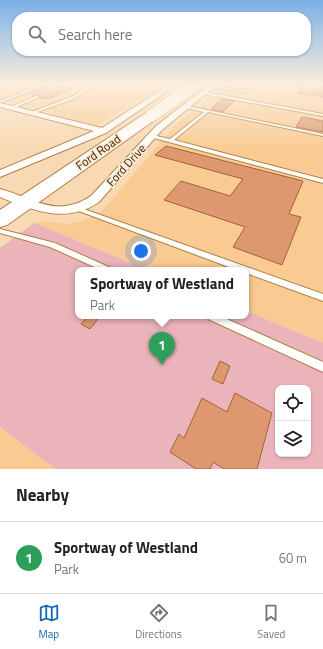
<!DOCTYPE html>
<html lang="en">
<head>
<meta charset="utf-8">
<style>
  :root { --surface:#fff; --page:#f6f6f6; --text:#222; --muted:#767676; --line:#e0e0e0; --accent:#146ab7 }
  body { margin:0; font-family:"Titillium Web",sans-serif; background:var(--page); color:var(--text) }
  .controls { position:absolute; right:12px; bottom:12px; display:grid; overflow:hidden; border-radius:8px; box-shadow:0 1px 3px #0004 }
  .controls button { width:36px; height:36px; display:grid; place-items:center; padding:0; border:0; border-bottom:1px solid var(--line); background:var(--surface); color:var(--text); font:20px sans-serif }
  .you { position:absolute; left:141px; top:251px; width:14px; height:14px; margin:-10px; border:3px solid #fff; border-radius:50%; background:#1a73e8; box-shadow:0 0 0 6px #1a73e833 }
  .badge { display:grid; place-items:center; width:26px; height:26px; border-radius:50%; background:var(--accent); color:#fff; font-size:13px; font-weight:700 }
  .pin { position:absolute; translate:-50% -33px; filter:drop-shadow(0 1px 2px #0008) }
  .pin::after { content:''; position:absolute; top:21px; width:14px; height:12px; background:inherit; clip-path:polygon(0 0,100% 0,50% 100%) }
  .popup { position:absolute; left:75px; top:267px; width:174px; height:52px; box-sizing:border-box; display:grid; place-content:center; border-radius:8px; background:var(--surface); filter:drop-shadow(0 1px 3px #0005); font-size:13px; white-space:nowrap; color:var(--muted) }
  .popup b { font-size:15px; color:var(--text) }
  .popup::after { content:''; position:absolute; left:50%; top:100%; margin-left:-8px; border:8px solid transparent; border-top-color:var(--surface) }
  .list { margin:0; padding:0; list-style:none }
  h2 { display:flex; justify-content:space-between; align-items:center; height:52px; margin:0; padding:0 16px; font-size:17px }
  h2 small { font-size:13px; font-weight:400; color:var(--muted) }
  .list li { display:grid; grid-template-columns:26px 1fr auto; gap:12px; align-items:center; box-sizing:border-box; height:72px; padding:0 16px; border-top:1px solid var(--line) }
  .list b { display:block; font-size:15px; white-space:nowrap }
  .list p { margin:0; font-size:13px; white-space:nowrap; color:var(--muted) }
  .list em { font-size:13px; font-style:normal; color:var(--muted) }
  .icon { flex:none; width:22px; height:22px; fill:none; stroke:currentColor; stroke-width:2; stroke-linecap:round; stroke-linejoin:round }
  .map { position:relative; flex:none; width:323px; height:469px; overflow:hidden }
  .search { position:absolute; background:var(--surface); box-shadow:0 1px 3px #0004; left:12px; right:12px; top:12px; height:44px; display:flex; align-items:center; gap:10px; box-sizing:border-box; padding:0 14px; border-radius:16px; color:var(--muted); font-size:15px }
  .sheet { height:124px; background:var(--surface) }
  nav { display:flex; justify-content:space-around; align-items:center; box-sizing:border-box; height:56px; border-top:1px solid var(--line); background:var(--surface); font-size:11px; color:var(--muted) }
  nav a { display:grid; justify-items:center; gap:2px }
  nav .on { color:var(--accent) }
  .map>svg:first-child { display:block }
  .built { fill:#f9cb93 }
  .green { fill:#eab4ba; fill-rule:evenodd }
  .building { fill:#dd986f; stroke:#a3633a }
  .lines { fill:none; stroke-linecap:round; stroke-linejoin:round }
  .lane-casing { stroke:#b08040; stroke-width:2 }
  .street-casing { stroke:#b08040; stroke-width:2 }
  .primary-casing { stroke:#b08040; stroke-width:2 }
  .lane { fill:#fff; fill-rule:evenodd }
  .street { fill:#fff; fill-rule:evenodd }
  .primary { fill:#fff; fill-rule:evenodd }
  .primary-bridge-casing { stroke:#b08040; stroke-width:13; stroke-linecap:butt }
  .primary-bridge { stroke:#fff; stroke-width:12 }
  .labels { text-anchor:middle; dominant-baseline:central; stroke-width:3.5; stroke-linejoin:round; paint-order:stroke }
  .far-street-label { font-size:12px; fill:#321f04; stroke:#fde8cf }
</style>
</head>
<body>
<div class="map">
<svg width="323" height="469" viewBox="0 0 323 469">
  <rect width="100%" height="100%" fill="#f8d9b3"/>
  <path class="built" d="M0,84H167L97,125L0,100Z
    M226,84H323V343L246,311V270H148L34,223L43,221L65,224L83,221L102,211L177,123Z
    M0,427L55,469H0Z"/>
  <path class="green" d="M34,223L148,270H78V316H246V311L323,343V469H55L0,427V248ZM278,388H308V454H278Z"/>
  <path class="building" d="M48,84L67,88H73L50,98H39V96H33L30,92Z
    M304,84H323V97L298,93Z
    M222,99L234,101L223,112L211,109Z
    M302,117L323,121V132L296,127Z
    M166,146L303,181L289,214L301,217L282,265L233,247L245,227L164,200L181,181L230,196L243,179L155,155Z
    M88,316H100L90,329L81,324Z
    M220,361L230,366L223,384L212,379Z
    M235,393L272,413L257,469H224L213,462L210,469H196L170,452L179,434L184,438L202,398L227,412Z"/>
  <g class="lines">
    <g class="lane-casing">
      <path id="lane" d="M42,84H47L0,103V101Z
        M60,84H66L70,86L68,87Z
        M95,84H99L73,99L32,114L29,113L71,97Z
        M252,84H256L247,92L210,87L212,86L246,90Z
        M2,85L5,86L0,89V86Z
        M204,92L323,114V116L203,94Z
        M36,96L39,97L12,109L9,108Z
        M187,106L323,134V136L208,112L174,140L323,179V183L150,137V136L152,135L170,139L204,112L186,108L185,107Z
        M78,207L323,294V301L246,273V270H237L76,210L75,209L76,208Z
        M0,229L55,243L111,268L112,270H101L50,247L0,233Z
        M207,316H220L323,362V372L208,319Z"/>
    </g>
    <g class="street-casing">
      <path id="street" d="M170,84H178L106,133L0,177V170L94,131L0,107V103L102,128Z
        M210,84H218L162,130L99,202C67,224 33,211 0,197V189C34,198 56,219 91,196L156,126Z"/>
    </g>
    <g class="primary-casing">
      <path id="primary" d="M151,112L156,113L158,116L156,119L7,225L0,227V210L146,113Z"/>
    </g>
    <use href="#lane" class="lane"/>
    <use href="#street" class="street"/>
    <use href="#primary" class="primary"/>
    <g class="primary-bridge-casing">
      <path id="primary-bridge" d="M151,116L196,84"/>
    </g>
    <use href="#primary-bridge" class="primary-bridge"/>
  </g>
  <linearGradient id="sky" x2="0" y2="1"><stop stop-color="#7ab0e6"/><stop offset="0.56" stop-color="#fceedd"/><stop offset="1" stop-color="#fceedd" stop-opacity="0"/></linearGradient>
  <rect width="323" height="150" fill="url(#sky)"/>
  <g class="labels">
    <g class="far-street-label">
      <text transform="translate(98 152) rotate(-35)">Ford Road</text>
      <text transform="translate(126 165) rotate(-48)">Ford Drive</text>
    </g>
  </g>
</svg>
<div class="controls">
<button><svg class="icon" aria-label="locate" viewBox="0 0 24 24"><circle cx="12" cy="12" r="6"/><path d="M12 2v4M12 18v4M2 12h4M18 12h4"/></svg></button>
<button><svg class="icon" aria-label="layers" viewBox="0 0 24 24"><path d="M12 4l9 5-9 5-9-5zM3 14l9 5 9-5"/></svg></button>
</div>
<div class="you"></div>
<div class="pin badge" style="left:162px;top:365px;background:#2e9e5b">1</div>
<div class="popup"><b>Sportway of Westland</b>Park</div>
<div class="search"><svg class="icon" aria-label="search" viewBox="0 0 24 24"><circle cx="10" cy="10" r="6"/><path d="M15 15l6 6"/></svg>Search here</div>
</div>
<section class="sheet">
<h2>Nearby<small></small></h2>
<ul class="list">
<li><span class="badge" style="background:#2e9e5b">1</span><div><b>Sportway of Westland</b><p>Park</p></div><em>60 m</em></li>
</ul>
</section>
<nav>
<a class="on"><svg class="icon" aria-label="map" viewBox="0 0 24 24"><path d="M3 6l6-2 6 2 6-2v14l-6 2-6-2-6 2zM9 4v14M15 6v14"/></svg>Map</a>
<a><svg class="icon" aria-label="directions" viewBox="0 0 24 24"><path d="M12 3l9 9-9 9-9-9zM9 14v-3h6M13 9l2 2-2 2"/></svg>Directions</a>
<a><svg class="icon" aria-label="saved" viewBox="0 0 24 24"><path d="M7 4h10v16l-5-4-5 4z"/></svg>Saved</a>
</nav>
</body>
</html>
